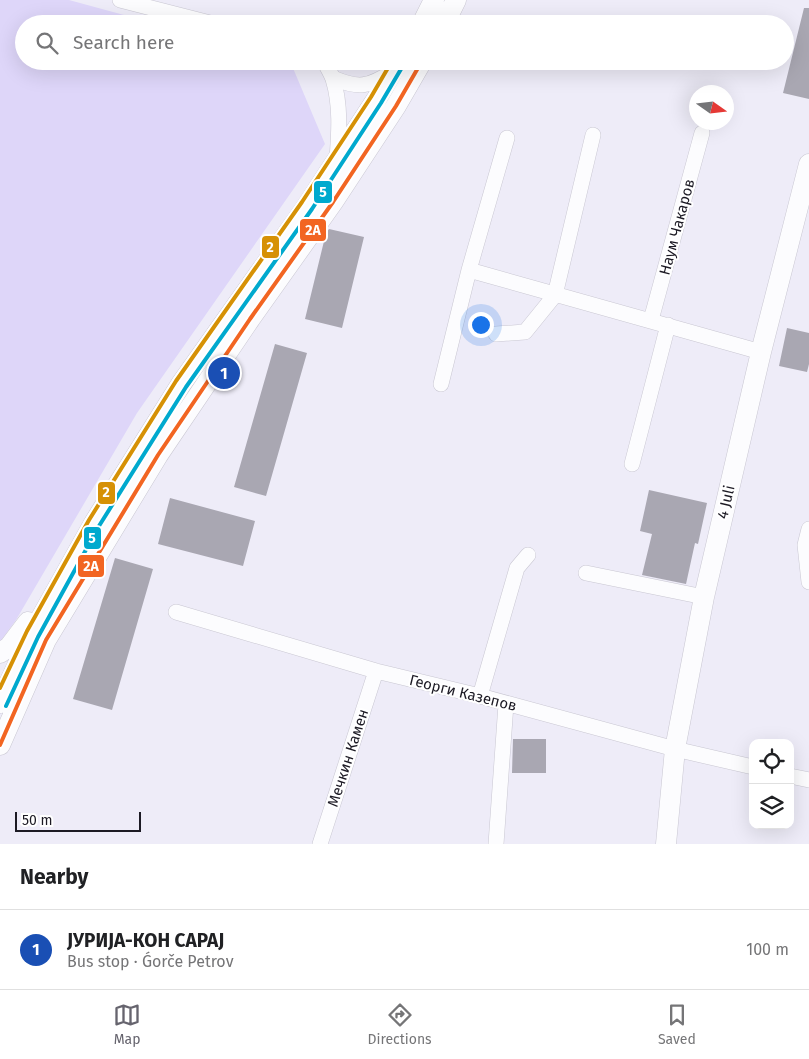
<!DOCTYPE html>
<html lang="en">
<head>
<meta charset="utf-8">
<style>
  :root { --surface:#fff; --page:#f6f6f6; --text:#202124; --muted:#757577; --line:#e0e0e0; --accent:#66646e }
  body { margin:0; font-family:"Fira Sans",sans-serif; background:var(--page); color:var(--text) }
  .controls { position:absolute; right:15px; bottom:15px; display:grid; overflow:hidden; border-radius:10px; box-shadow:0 5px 20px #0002 }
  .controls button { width:45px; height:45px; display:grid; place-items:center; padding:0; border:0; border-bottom:1px solid var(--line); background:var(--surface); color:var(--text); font:25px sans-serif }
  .compass { position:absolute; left:689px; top:85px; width:45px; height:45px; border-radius:50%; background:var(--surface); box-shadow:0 5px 20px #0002; rotate:104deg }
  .scale { position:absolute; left:15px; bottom:12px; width:126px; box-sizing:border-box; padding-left:5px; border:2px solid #1c1a24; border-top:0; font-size:14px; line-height:18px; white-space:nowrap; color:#1c1a24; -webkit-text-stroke:4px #fff; paint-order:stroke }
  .you { position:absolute; left:480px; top:324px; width:18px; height:18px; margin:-12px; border:4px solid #fff; border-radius:50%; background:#1a73e8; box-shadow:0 0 0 8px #1a73e833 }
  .badge { display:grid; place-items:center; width:32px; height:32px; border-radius:50%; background:var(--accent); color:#fff; font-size:16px; font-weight:700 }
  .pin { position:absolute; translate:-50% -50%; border:2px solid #fff; box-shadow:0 1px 5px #0006 }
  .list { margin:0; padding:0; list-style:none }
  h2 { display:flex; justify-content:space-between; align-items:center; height:65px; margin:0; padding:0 20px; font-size:21px }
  h2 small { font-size:16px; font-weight:400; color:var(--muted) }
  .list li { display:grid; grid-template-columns:32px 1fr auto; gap:15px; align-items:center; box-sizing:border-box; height:80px; padding:0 20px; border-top:1px solid var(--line) }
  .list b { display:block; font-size:19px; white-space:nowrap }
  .list p { margin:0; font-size:16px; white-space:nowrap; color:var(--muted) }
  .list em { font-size:16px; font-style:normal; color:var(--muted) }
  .icon { flex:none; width:28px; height:28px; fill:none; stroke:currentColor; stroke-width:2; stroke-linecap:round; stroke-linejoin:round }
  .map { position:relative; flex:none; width:809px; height:844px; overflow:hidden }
  .search { position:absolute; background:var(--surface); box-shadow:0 5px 20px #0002; left:15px; right:15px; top:15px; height:55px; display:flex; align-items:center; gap:12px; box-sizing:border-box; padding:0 18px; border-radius:28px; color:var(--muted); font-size:19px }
  .sheet { height:145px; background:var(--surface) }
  nav { display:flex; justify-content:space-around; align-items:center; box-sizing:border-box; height:70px; border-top:1px solid var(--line); background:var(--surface); font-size:14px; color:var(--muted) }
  nav a { display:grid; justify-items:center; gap:2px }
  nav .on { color:var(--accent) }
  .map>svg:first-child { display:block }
  .green { fill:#ded6f9 }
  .building { fill:#a9a7b2 }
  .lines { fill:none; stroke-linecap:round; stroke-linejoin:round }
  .street-casing { stroke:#c9c7d2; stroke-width:16 }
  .secondary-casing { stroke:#c9c7d2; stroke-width:21 }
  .street { stroke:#fcfcfe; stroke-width:15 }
  .secondary { stroke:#fcfcfe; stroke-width:20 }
  .bus-1-casing { stroke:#fff; stroke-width:8 }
  .bus-2-casing { stroke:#fff; stroke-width:8 }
  .bus-3-casing { stroke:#fff; stroke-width:8 }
  .bus-1 { stroke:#f26522; stroke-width:4 }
  .bus-2 { stroke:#00a9ce; stroke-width:4 }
  .bus-3 { stroke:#d69105; stroke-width:4 }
  .labels { text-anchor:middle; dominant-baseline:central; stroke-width:4; stroke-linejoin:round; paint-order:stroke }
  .street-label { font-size:15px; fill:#1c1a24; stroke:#fff }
  .line-badge { stroke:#fff; stroke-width:2 }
  .badge-label { font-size:14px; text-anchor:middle; font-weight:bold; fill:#fff }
</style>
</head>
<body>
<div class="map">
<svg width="809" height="844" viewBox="0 0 809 844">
  <rect width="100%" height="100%" fill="#eeecf8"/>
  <path class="green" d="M0,0H69L157,24H24V61H290L325,144L137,413L16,620L0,642Z"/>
  <path class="building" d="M804,8H809V99L783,93Z
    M329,229L364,237L342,328L305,319L326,233Z
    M787,328L809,333V364L807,372L779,366Z
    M275,344L307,353L266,496L234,487Z
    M649,490L707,503L698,544L695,543L686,584L642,575L652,534L640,531Z
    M170,498L255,521L243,566L158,544Z
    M115,558L153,569L112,710L73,699Z
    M513,739H546V773H512Z"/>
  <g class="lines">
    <g class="street-casing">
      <path id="street" d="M120,0L214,24
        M324,61C327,67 331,73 333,79C341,105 339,133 337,159
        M333,78C359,89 368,87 392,72
        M469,270L761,352
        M651,320L702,133
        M496,334L525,332L555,295L593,135
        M441,384L469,270L507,138
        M632,464L668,325
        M809,529L805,545L809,582
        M586,573L704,597
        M176,612L376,671L480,696L675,749L753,767
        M480,696L517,568L528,555
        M790,776L809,780
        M320,844L376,671
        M496,844L506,704"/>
    </g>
    <g class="secondary-casing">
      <path id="secondary" d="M422,24L434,0
        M444,24L456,0
        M0,653L9,647L28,622
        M0,703L32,634L94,523L181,384L307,206L376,100L399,61
        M0,745L46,640L158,455L250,319L333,202L396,106L422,61
        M666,844L675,749L704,597L761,352L809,164"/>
    </g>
    <use href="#street" class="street"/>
    <use href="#secondary" class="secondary"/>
    <g class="bus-1-casing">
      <path id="bus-1" d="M0,745L46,640L158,455L250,319L333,202L396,106L422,61"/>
    </g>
    <g class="bus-2-casing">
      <path id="bus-2" d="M6,706L38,637L99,526L186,387L312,209L381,103L404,64"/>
    </g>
    <g class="bus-3-casing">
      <path id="bus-3" d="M0,688L27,631L89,520L176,381L302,202L371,97L392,61"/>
    </g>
    <use href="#bus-1" class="bus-1"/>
    <use href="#bus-2" class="bus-2"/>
    <use href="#bus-3" class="bus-3"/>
  </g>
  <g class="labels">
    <g class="street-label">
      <text transform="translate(677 227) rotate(-75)">Наум Чакаров</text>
      <text transform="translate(726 502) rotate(-77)">4 Juli</text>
      <text transform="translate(463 693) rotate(14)">Георги Казепов</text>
      <text transform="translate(348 758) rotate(-72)">Мечкин Камен</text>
    </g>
  </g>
  <g class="line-badge">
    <rect x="313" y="180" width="20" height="24" rx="5" fill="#00a9ce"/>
    <rect x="299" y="218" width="28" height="24" rx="5" fill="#f26522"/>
    <rect x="261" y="235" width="19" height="24" rx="5" fill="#d69105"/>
    <rect x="97" y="481" width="19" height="24" rx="5" fill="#d69105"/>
    <rect x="83" y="526" width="19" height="24" rx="5" fill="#00a9ce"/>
    <rect x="77" y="554" width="28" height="24" rx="5" fill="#f26522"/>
  </g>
  <g class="badge-label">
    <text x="323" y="197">5</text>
    <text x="313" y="235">2A</text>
    <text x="270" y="252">2</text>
    <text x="106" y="497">2</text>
    <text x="92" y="543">5</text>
    <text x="91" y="571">2A</text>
  </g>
</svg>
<div class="controls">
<button><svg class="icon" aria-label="locate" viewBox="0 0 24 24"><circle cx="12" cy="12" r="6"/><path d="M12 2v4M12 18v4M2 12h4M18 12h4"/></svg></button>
<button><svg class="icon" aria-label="layers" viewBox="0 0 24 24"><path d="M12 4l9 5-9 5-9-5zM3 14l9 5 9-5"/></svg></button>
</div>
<svg class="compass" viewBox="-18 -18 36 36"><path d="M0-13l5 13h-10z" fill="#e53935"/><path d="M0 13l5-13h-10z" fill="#757577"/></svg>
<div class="scale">50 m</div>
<div class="you"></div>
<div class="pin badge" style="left:224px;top:373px;background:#1a4fb4">1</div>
<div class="search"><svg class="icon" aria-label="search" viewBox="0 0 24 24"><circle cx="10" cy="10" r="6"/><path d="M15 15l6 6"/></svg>Search here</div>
</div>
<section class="sheet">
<h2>Nearby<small></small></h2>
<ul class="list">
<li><span class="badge" style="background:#1a4fb4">1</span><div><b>ЈУРИЈА-КОН САРАЈ</b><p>Bus stop · Ǵorče Petrov</p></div><em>100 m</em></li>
</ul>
</section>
<nav>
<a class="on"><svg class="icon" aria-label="map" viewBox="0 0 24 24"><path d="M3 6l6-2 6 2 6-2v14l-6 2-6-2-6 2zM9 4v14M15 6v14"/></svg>Map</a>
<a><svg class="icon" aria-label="directions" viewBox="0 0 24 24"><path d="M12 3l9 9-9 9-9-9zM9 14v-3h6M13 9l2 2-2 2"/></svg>Directions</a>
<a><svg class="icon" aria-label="saved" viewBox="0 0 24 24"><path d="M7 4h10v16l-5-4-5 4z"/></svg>Saved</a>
</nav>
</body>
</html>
